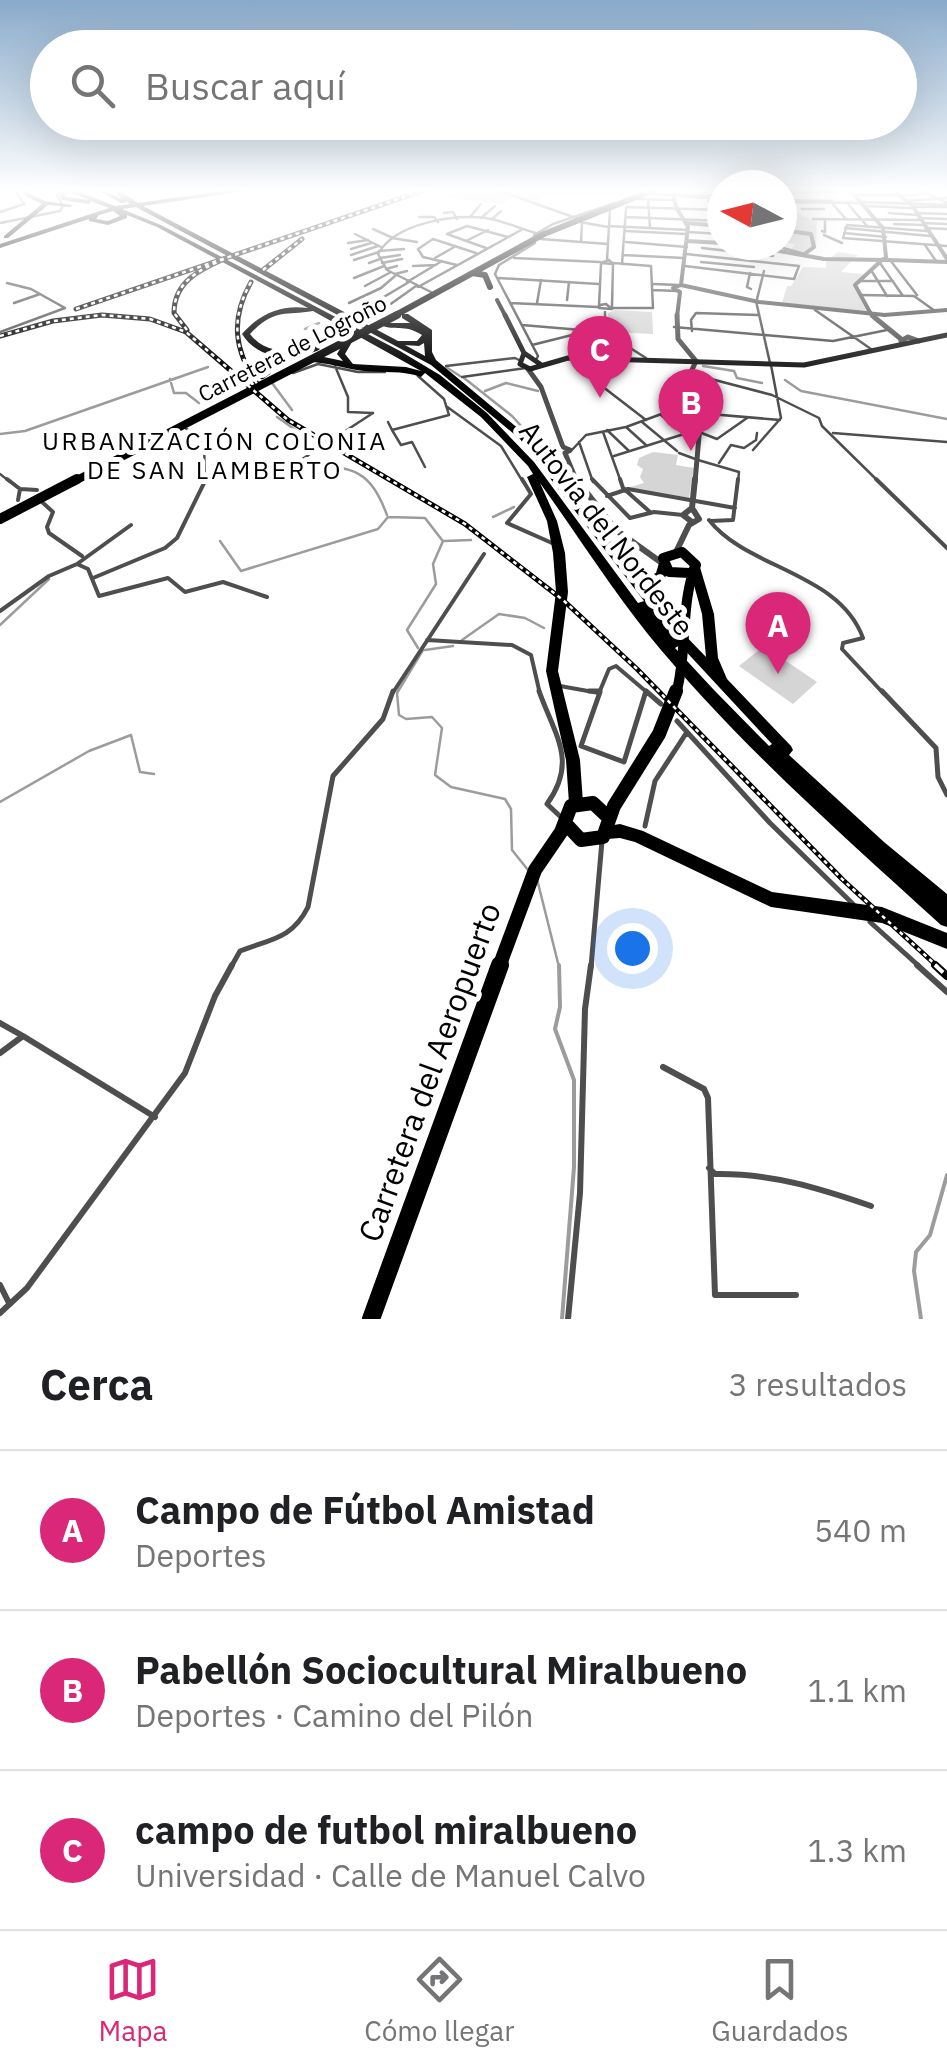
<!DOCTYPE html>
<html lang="es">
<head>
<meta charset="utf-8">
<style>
  :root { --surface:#fff; --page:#f6f6f6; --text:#202124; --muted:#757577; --line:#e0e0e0; --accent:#db2777 }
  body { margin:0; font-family:"IBM Plex Sans",sans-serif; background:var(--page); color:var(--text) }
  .compass { position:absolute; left:707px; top:170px; width:90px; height:90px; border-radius:50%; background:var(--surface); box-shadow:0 10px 40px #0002; rotate:277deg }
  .you { position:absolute; left:632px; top:948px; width:35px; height:35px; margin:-25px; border:8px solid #fff; border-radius:50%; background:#1a73e8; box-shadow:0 0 0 15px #1a73e833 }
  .badge { display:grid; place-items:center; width:65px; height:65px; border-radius:50%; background:var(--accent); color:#fff; font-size:32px; font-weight:700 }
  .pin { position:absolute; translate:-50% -82px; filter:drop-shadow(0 2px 5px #0008) }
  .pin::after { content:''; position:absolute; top:52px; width:35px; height:30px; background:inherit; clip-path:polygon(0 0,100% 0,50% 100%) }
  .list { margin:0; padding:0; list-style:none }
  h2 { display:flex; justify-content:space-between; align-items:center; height:130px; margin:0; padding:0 40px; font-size:42px }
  h2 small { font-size:32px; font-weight:400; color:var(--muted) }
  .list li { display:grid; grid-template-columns:65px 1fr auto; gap:30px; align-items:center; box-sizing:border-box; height:160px; padding:0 40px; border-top:2px solid var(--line) }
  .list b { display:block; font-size:38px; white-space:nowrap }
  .list p { margin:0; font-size:32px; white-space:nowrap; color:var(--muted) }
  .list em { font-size:32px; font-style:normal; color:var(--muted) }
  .icon { flex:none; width:55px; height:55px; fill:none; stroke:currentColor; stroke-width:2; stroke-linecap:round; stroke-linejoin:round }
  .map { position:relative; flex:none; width:947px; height:1319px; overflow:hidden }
  .search { position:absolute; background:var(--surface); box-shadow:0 10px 40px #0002; left:30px; right:30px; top:30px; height:110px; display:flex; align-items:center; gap:25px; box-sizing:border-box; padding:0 35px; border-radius:55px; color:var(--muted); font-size:38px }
  .sheet { height:610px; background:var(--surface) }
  nav { display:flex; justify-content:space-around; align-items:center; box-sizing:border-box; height:140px; border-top:2px solid var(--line); background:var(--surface); font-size:28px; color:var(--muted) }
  nav a { display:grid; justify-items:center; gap:5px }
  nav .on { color:var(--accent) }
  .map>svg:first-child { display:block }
  .green { fill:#d5d5d5 }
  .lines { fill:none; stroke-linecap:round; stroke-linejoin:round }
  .stream-far1 { stroke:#9c9c9c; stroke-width:2.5 }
  .stream { stroke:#9c9c9c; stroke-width:4 }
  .pedestrian { stroke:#4e4e4e; stroke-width:2.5 }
  .minor-far3 { stroke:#4e4e4e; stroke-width:2.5 }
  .minor-far2 { stroke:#4e4e4e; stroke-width:4 }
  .minor-far1 { stroke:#4e4e4e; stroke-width:5 }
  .minor { stroke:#4e4e4e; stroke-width:6 }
  .tertiary-far2 { stroke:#4e4e4e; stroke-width:4 }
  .tertiary-far1 { stroke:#4e4e4e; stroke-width:5 }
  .tertiary { stroke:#4e4e4e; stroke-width:6 }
  .secondary-far1 { stroke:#1b1b1b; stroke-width:4 }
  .secondary { stroke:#1b1b1b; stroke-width:5 }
  .trunk-far4 { stroke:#000; stroke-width:6 }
  .trunk-far3 { stroke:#000; stroke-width:8 }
  .trunk-far2 { stroke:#000; stroke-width:10 }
  .trunk-far1 { stroke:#000; stroke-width:14 }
  .trunk { stroke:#000; stroke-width:18 }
  .motorway { fill:#000; fill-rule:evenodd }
  .rail-far1-casing { stroke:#000; stroke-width:5 }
  .rail-casing { stroke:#000; stroke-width:8 }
  .rail-far1 { stroke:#fff; stroke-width:2.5; stroke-dasharray:4; stroke-linecap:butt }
  .rail { stroke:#fff; stroke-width:4; stroke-dasharray:11; stroke-linecap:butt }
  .labels { text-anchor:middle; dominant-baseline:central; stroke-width:10; stroke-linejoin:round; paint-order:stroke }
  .far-street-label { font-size:22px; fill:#000; stroke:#fff }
  .far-neighbourhood-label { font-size:25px; letter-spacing:2.5px; fill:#000; stroke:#fff }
  .street-label { font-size:28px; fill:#000; stroke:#fff }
  .near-street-label { font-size:32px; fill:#000; stroke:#fff }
</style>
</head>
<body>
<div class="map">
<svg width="947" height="1319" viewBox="0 0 947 1319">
  <rect width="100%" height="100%" fill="#fff"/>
  <path class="green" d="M442,189H646L626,195L553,196L542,197L537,203L511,198L502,204L441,197L452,192Z
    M782,198L947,203V206L789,203L797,213L817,222L816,249L804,252L791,249L795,245L782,240L786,235L794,234L793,230L782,229Z
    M838,252L858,255L841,272L863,274L853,286L867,312L782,303L787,286H791L803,267L826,268V261Z
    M615,310L652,312L653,334L609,332L608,313Z
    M653,452L678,455L676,465L694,468L689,498L627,488L644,483L640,477L643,469L637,465L639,458Z
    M764,646L817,682L793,704L739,666Z"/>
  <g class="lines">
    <path class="stream-far1" d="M353,311L377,299
      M305,329L319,323
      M703,366L734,371L737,378L762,383
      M446,367L460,376
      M464,378L512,416L566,475
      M170,379L174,393H186L199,403
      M785,380L801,391L947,419
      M272,383L292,410
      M485,391L506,383L538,391
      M277,417L307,438L308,465C354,467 370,470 387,515
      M0,434L25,431L208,367
      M388,517L425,518L442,540
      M493,517L514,507
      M220,541L241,571L378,529L388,517
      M444,541L471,540
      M0,625L49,579
      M462,640L499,614L525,618L544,628
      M418,648L407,630L436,584L433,564L443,541
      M423,650L397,693L399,715L406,719L432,717L442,728L435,775L451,787L505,799L511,809L512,850L528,870
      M425,650L453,646
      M0,802L89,751L131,735L140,772L154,774
      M537,879L559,967"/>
    <path class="stream" d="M559,965L560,1007L555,1029L574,1080V1167L562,1319
      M921,1319L914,1271L916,1252L930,1235L947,1175"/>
    <path class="pedestrian" d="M652,194L722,199
      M648,199L650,228
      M782,200L832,201
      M711,202L718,221
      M862,202L947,205
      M688,232L722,234
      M581,242L582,223
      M567,300L569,282
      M537,303L541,280
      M699,432L717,439L747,418
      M679,453L698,460"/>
    <path class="minor-far3" d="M494,189L579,219
      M918,189L947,203
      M782,193L903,189
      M674,195L722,196
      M855,195H914L935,189
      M637,199L673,200
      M709,201H722
      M907,201L947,198
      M782,202L862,203
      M831,202L845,218
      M848,204L868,227
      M865,206L912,208
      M626,207L722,210
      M912,207H947
      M802,209H824
      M0,212L24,204L15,190
      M444,213L453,212L457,219
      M889,213L917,215
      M917,213L947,214
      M419,217H434L438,222
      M470,217L481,204
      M626,217L722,221
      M481,218L495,206
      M919,218L947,219
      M492,219L501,211
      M813,219L920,220
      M580,222L608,227
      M0,223L60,211L63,206L57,195L63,189
      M923,223L947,224
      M894,224L924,225
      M609,226L688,230
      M845,228L930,236
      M925,228L947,229
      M373,229L393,238
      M626,231L686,234
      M822,231L825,232V221
      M927,231L847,225L843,238L947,246
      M844,233L886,237
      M355,234L381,247
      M534,235L553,224L615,203
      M824,235L842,243
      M392,238L417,242
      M541,239L608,244
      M466,241L488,230
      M626,242L687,247
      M348,243L368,240
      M535,243L499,265L495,274L538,356L536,360
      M925,245L936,261
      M486,248L447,234L467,226L508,237
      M702,248L773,256
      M783,248L805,254
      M351,249L371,243
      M379,251L404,249
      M351,255L378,246
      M623,255L684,258
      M380,258L400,255
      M435,258L456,246
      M514,258L600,262
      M354,260L379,252
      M607,260L610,210
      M609,260L613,264L601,263Z
      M890,260L917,295
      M701,262L754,267
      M369,263L380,259
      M382,263L402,259
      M880,263L903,296
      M622,264L626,209
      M457,265L423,257L418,249L433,239L476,253
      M413,266L436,265
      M685,266L794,279L799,266L686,254
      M386,269L397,266
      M871,270L887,296
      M750,273L747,287L751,289
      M395,274L407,271
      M354,278L384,266
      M499,278L599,284
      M859,281H893
      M407,282L442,261
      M654,284L679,285
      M365,286L391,272
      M418,287L523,229
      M653,290L677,291
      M431,292L387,270L378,254C395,223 453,214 486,218C504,221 521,229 539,234
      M861,295L914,296L935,311
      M757,299L764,271
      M377,301L409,282
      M756,301L770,363
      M14,303L40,294
      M349,303L381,288L395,276
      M510,303L598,307
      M606,304L612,309L599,308L600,305Z
      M599,306L601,264
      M612,306L613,264
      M385,308L416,286
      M612,308H653L651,266L613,263
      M815,310L871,349
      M605,312V332
      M522,325L605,332
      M674,327L833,341L887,330
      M692,331L691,320L696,313L758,315
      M0,332L65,308L31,289L7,283
      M605,332L646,358
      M532,345L580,333
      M335,366L348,397V412L373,413
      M446,366L515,358L521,361
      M293,373L318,364L358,372H385
      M692,374L772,395L819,418L822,426L879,482
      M462,377L526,368
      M594,380L646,420
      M446,406L501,446L523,482
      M675,411L780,420
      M661,415L684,434
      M388,422L392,430L449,415L444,399L418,376
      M642,422L677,451
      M184,427L204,442L205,482
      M626,427L647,446
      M392,430L401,445L412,442L425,467
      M607,430L629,451
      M603,432L621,482
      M833,433L947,442
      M579,442L593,482
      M753,450L781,418L771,365
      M570,452L586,435L626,427L675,409L694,388
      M614,456L700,429
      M698,460L739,472L738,482
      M719,463L731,445L744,448L756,440L757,433
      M0,474L10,482
      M270,480L373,413"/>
    <path class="minor-far2" d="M7,479L20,489
      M522,479L531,494L507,523L552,543
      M592,479L630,518L654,512L683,515
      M620,479L623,488L650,512
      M876,479L947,548
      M607,496L628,489L735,508
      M18,500L20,489L37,490
      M42,502L53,512L47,527L49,533L82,556
      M709,520C747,569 839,572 863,638L843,643L842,649L884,694
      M711,521L733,520L738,479
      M131,525L77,564L88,569L99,596L168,578L185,592L223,582L267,597
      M93,578L165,548L177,538L206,479
      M0,611L49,576L77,564
      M427,640L512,645L531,655L540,694
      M560,686L599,693L609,669L616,666L649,694
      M392,694L484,554"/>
    <path class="minor-far1" d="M539,691C555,736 578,761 547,804L563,819
      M589,691H600
      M646,691L661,704
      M882,691L936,748L938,777L947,795
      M600,692L581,746L624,762L646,691
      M677,721L770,823L853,904
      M645,826L655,781L687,732
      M870,922L920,967
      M231,967L240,951C271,939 292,939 308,907L333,776L383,719L393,691
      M591,967L602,841"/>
    <path class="minor" d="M917,965L947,992
      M0,1023L23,1036
      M0,1053L23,1036L155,1117
      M663,1067L704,1089L708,1098L715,1295H796
      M709,1168L715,1174C770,1173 819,1188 871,1206
      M0,1285L9,1303
      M0,1313L27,1288L185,1073L215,996L232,965
      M568,1319L580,1193L585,1009L591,965"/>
    <path class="tertiary-far2" d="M672,189L676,207L688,227L681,285L673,288L680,292L677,317
      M849,189L883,228L886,257
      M891,189L912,205L947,259
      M687,223L722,226
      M782,230L811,234L814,247L803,255
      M687,241L722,243
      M746,245L824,259L887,260
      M888,260L947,262
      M681,285L759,302L885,315
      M884,315L947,310
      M872,316L855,285L883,259"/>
    <path class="tertiary-far1" d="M677,315L678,339L696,361L691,372L700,425L695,482
      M874,317L901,339
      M901,341L908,337L919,341
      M528,369L541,387L563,447L570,450L565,453L577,482"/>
    <path class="tertiary" d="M576,479L616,530L662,563
      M692,508L683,515L692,522
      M676,552L689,525L699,519L692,508L695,479"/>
    <path class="secondary-far1" d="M497,300L506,317"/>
    <path class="secondary" d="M505,315L524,353L540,364
      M524,353L520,364L530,369L568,358L804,365L947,335"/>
    <path class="trunk-far4" d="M472,273L485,275L490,287
      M392,317L544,234L656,189"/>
    <path class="trunk-far3" d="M262,375L285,358L316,347
      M73,482L397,315"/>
    <path class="trunk-far2" d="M0,519L77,479
      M676,694C688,651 680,602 696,565L682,552L663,558L669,572L690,573"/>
    <path class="trunk-far1" d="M565,823L581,840L603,837L614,806L659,734L676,691
      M499,967L535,870L561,832L571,806L593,803L609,818"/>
    <path class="trunk" d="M371,1319L500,965"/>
    <path class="motorway" d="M22,189H28L30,194L45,201L73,205L70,207L48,205L8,238H4V236L42,204L25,196Z
      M64,189H72L115,206L130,204L126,201L125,203H121L96,189H103L121,199L117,193L122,189H128L123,193L138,203L235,189H248L245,191L143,206L348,314L388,309L389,311L385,313L353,317L398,341H417L422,335C403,323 396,332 381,325L385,323H410L402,318V314H408L432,330V352L436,360L526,435L632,569L651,575L656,573L659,563H667L669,566L665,578L652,583L640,579L658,603L660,606L654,610L669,627H677L706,657L702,614L689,567L695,563L699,564L714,614L718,658L727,679L791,746L793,750L789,755L884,842L947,894V927L941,925C839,832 734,740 647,633C609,585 576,533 540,483L557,521L565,553L568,592L558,671L580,760L583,803L581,808L576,809L571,808L569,803L566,760L546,671L556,592L553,553L547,521L527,477L533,474L528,466L481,417L425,373L421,377C402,370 384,373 364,371C345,369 327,362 308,362V358L324,357L343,361L337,354L345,340H348L352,342L345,354L353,364L406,367L421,371L313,311C284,316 275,308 250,334C262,350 279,351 297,353V357C275,359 254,353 242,334C259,314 281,304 308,308L157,227L127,215V218L108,225L89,221V219L0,248V244L109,208L91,201L89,204L62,200L59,194ZM69,192L90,200L66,197L65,195ZM136,207L431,365L520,439L644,601L638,603L534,462L487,413L440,375L400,351L161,225L122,209ZM113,211L120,216L108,221L96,219L99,215ZM424,343L425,356L405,345L419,346ZM680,645L772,744L769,746L714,690L675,648Z
      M620,824L643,831L772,892L882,907L947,933V949L882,923L771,907L635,842L620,838L607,839L602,837L600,832L602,827Z"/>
    <g class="rail-far1-casing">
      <path id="rail-far1" d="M263,270L302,239
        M251,282C230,319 234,351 258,385
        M76,309L428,189
        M187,330L174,313C174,282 199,270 224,259
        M0,336L53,321L102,315L150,319L186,332L288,420L465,524L563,600L637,669L843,880L938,967"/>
    </g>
    <g class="rail-casing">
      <path id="rail" d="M935,965L947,976"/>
    </g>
    <use href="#rail-far1" class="rail-far1"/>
    <use href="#rail" class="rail"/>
  </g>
  <linearGradient id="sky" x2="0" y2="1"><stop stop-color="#89aaca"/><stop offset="0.51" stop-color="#fff"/><stop offset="1" stop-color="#fff" stop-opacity="0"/></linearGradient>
  <rect width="947" height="373" fill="url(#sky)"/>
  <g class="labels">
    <g class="far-street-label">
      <text transform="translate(292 348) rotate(-27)">Carretera de Logroño</text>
    </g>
    <g class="far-neighbourhood-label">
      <text x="215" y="440">URBANIZACIÓN COLONIA<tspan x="215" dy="29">DE SAN LAMBERTO</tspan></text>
    </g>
    <g class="street-label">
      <text transform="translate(607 528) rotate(52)">Autovía del Nordeste</text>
    </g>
    <g class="near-street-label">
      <text transform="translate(429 1072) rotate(-70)">Carretera del Aeropuerto</text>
    </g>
  </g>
</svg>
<svg class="compass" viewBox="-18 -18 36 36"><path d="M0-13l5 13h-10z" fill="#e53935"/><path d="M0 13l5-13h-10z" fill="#757577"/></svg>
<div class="you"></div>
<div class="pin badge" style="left:778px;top:674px">A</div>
<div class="pin badge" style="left:691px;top:451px">B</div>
<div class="pin badge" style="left:600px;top:398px">C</div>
<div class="search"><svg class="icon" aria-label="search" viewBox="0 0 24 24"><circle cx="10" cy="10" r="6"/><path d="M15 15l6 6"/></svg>Buscar aquí</div>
</div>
<section class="sheet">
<h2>Cerca<small>3 resultados</small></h2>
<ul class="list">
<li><span class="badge">A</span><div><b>Campo de Fútbol Amistad</b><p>Deportes</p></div><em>540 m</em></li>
<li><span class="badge">B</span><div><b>Pabellón Sociocultural Miralbueno</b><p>Deportes · Camino del Pilón</p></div><em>1.1 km</em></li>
<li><span class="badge">C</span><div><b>campo de futbol miralbueno</b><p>Universidad · Calle de Manuel Calvo</p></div><em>1.3 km</em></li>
</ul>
</section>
<nav>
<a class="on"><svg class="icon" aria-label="map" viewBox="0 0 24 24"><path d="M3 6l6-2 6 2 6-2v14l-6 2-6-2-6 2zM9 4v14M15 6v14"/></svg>Mapa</a>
<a><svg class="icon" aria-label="directions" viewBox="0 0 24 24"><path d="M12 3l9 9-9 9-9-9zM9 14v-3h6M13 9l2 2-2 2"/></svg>Cómo llegar</a>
<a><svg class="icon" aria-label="saved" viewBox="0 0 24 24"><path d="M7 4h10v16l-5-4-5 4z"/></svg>Guardados</a>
</nav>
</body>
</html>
